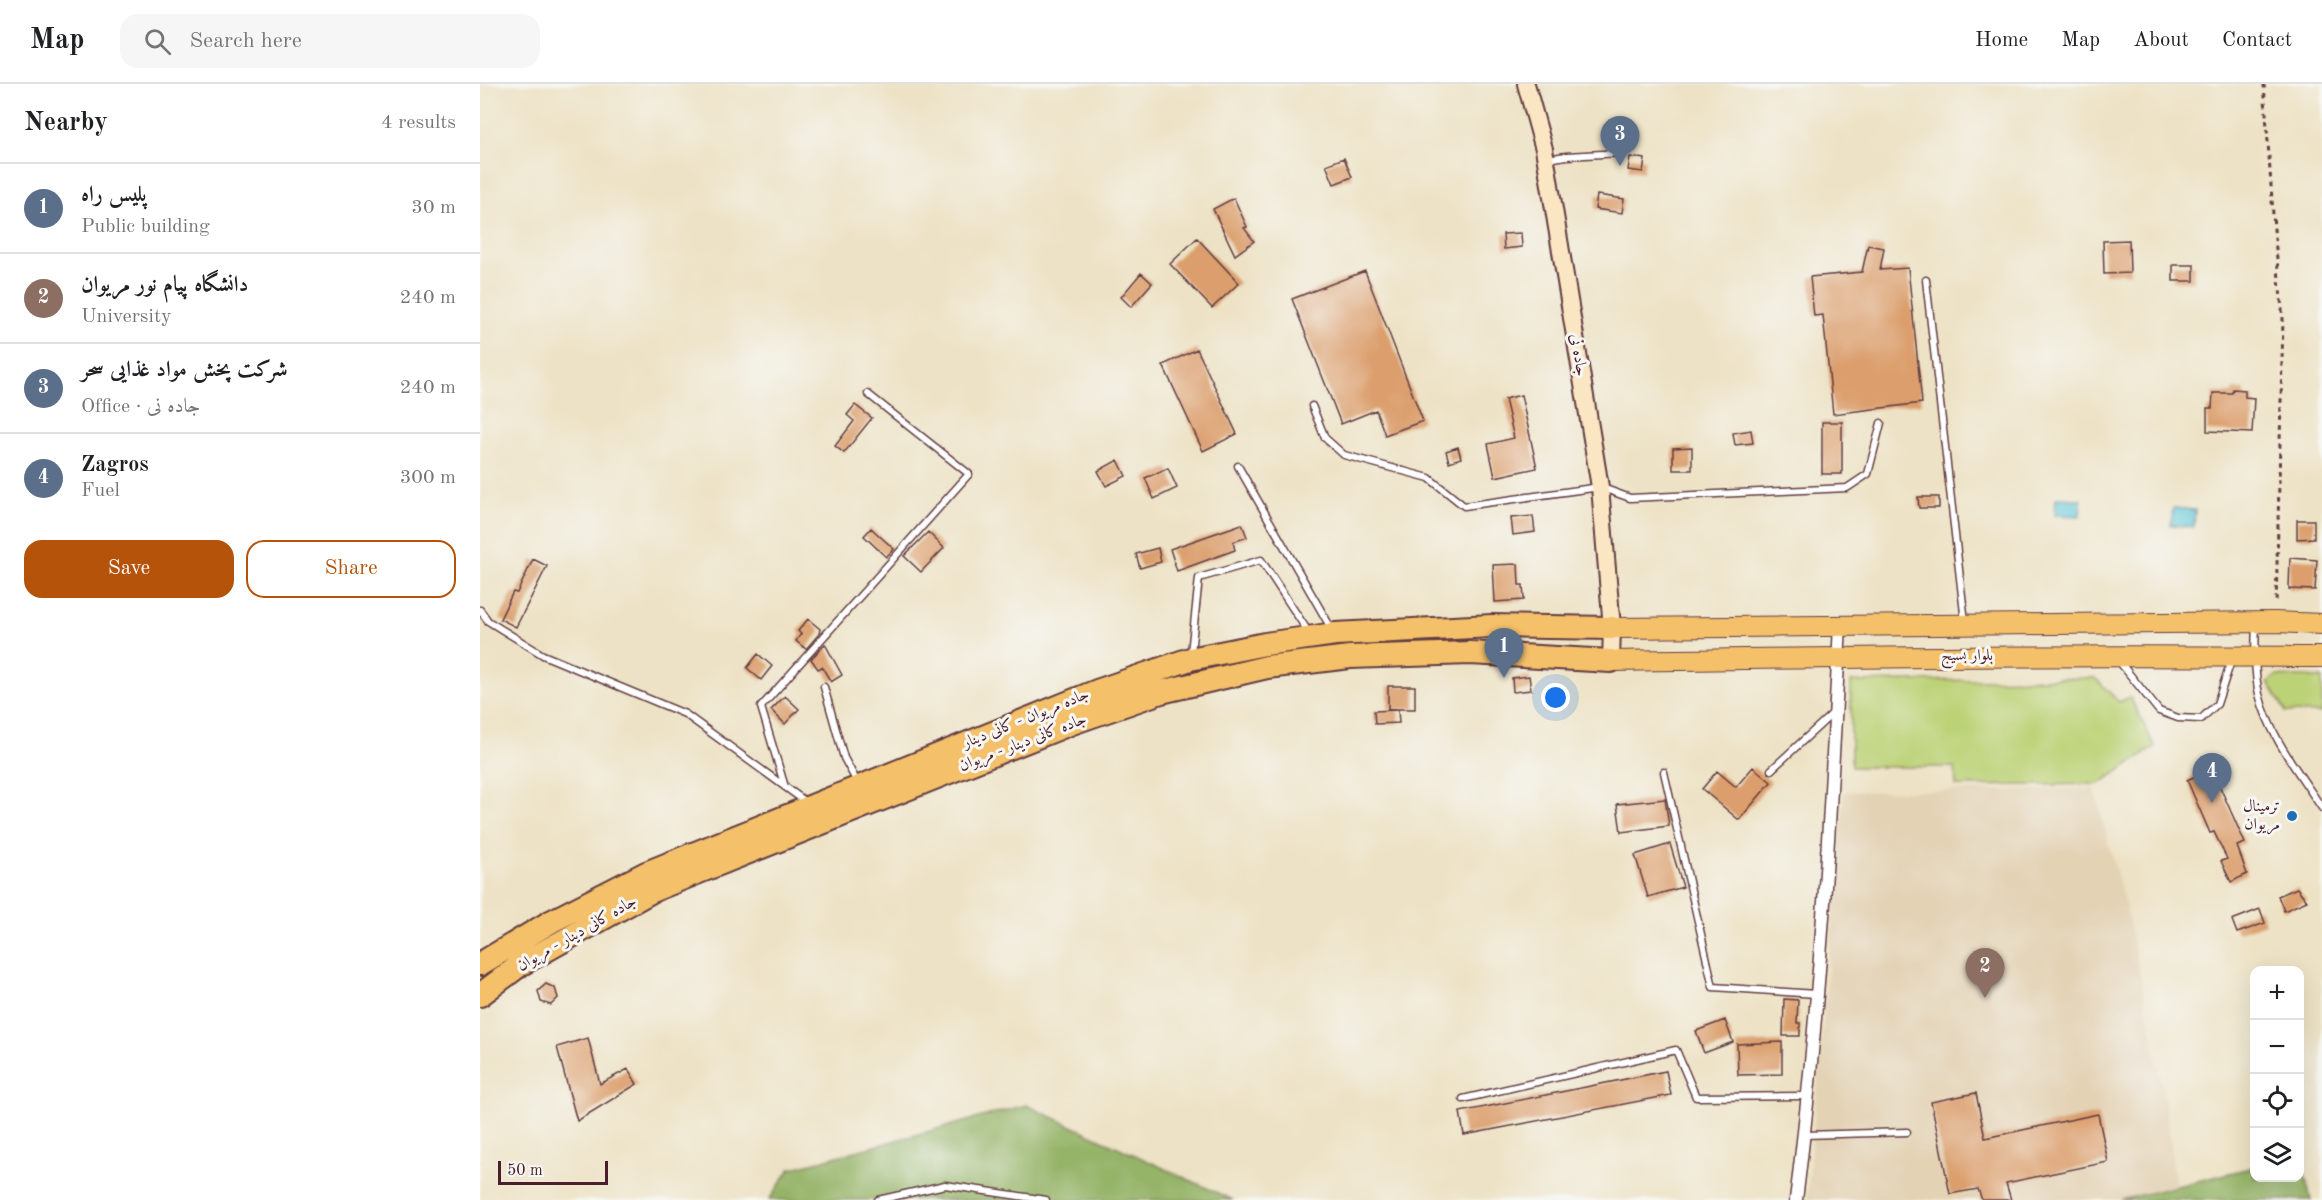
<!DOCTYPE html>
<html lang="en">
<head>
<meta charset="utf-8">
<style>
  :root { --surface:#fff; --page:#f6f6f6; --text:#202124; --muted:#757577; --line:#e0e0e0; --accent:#b45309 }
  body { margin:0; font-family:"Old Standard TT",Amiri,serif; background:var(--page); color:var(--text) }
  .controls { position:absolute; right:18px; bottom:18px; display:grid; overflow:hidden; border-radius:12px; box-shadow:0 6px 24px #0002 }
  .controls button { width:54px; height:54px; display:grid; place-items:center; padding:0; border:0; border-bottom:2px solid var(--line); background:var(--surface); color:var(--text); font:30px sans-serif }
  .scale { position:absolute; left:18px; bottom:15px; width:110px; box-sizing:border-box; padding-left:6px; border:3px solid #4a1f2b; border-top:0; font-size:16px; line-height:21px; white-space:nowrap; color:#4a1f2b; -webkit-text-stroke:4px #f6f6f2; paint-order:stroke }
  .you { position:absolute; left:1076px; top:614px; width:21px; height:21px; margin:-15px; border:4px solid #fff; border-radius:50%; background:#1a73e8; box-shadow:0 0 0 9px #1a73e833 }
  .badge { display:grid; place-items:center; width:39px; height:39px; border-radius:50%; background:var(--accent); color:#fff; font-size:20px; font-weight:700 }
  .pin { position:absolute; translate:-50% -50px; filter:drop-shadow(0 2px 3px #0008) }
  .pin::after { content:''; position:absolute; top:32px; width:21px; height:18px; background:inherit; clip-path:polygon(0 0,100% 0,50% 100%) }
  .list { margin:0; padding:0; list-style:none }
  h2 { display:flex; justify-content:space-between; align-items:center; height:78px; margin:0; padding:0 24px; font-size:26px }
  h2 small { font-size:20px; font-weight:400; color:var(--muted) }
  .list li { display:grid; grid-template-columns:39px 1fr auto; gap:18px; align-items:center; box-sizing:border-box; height:90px; padding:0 24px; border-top:2px solid var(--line) }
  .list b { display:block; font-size:22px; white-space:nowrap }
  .list p { margin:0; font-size:20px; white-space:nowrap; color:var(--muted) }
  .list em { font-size:20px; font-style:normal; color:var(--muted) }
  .actions { display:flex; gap:12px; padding:18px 24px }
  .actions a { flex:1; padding:14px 0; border:2px solid var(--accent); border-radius:18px; text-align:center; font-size:21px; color:var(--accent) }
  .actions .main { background:var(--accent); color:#fff }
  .icon { flex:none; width:33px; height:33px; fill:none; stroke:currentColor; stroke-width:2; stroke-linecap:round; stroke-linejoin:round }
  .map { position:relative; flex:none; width:1842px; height:1116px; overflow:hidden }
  header { display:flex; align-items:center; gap:36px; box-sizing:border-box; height:84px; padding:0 30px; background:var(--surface); border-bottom:2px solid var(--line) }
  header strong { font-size:28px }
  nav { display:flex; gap:33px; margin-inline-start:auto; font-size:21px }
  .search { width:420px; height:54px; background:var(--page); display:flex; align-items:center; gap:15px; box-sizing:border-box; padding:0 21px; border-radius:18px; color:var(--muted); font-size:22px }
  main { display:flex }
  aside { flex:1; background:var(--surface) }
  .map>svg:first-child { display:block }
  .built { fill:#e3d2b4 }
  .green { fill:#bcd276; stroke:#837850; stroke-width:1.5 }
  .forest { fill:#95b467; stroke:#706a49; stroke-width:1.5 }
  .water { fill:#5cc6d6; stroke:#537280; stroke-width:1.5 }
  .building { fill:#db9e6c }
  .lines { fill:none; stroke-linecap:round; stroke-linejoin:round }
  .lane-casing { stroke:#623c42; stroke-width:9 }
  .street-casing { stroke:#623c42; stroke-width:15 }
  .secondary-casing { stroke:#623c42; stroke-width:20 }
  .primary-casing { stroke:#623c42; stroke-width:22 }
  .highway-casing { stroke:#623c42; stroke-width:26 }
  .path { stroke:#623c42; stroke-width:3; stroke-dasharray:4.5 4.5; stroke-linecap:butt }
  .lane { stroke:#fff; stroke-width:6 }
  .street { stroke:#fff; stroke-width:12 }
  .secondary { stroke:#fbe6c4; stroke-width:16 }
  .primary { stroke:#f4c16b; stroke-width:20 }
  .highway { stroke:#f4c16b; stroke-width:22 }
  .poi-dot { fill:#1f6fb2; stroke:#f6f6f2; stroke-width:2 }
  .labels { text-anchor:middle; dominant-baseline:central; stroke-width:6; stroke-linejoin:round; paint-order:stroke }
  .street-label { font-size:16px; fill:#4a1f2b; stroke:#f6f6f2 }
  .poi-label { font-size:16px; fill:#4a1f2b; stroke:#f6f6f2; text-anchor:end }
</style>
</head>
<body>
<header>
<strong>Map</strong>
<div class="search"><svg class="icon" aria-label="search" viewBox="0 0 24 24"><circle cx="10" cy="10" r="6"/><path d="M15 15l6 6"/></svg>Search here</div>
<nav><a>Home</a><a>Map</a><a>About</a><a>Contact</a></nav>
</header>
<main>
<aside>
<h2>Nearby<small>4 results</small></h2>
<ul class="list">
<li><span class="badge" style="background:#5c6f8a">1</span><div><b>پلیس راه</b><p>Public building</p></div><em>30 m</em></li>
<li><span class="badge" style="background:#8d6e63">2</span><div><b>دانشگاه پیام نور مریوان</b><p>University</p></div><em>240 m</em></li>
<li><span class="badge" style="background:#5c6f8a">3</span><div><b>شرکت پخش مواد غذایی سحر</b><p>Office · جاده نی</p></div><em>240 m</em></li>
<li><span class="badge" style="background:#5c6f8a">4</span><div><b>Zagros</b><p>Fuel</p></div><em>300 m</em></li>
</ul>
<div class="actions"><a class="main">Save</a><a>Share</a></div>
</aside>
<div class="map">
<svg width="1842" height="1116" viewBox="0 0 1842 1116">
  <rect width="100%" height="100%" fill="#f6f6f2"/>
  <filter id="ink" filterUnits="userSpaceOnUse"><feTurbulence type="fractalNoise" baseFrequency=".0167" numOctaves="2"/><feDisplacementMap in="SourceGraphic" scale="12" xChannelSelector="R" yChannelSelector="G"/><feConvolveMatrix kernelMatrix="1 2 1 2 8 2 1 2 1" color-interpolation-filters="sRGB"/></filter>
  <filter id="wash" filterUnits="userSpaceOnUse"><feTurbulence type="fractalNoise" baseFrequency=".008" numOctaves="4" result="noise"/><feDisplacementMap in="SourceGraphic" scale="24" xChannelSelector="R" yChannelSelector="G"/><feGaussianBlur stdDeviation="1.35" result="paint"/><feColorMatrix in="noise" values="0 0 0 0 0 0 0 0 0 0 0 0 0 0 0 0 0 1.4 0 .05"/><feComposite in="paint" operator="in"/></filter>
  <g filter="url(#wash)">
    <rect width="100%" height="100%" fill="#ede2c5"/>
    <path class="built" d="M1614,705L1646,824L1683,1005L1696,1102L1641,1116H1327L1364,708Z"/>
    <path class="green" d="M1796,592L1842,594V629L1806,628L1788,598Z
      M1615,594L1639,618L1650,613L1675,663L1619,700L1476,702L1475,683H1371V598Z"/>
    <path class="forest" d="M546,1021L753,1116H289L310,1085Z
      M1820,1072L1831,1116H1641L1774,1083V1094H1820Z"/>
    <path class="water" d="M1576,414L1601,415L1600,432L1575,431Z
      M1693,424L1715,426L1714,443L1691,441Z"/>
    <g id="blocks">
      <path class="building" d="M1150,73L1165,75L1163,88L1148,86Z
        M864,74L872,93L854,100L846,81Z
        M1117,111L1144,115L1142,129L1115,125Z
        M754,114L767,143L764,144L774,157L755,171L733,125Z
        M1041,149L1042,163L1024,165L1023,150Z
        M717,154L759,199L732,224L690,180Z
        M1649,156L1650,189L1624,190L1623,157Z
        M1388,161L1404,164L1400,186L1428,184L1442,319L1353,330L1343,231L1334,232L1330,193L1382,188Z
        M1693,181H1714V197H1693Z
        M885,187L943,337L905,351L896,326L861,340L812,215Z
        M661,189L672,199L651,223L641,213Z
        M717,265L757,350L723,367L683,281Z
        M1753,305L1765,306V313L1774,314L1772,349L1727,347V324H1732L1733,309H1752Z
        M1041,311L1057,384L1015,393L1008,360L1034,354L1025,315Z
        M375,321L392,334L364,369L355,362L374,337L367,331Z
        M1342,338H1362V390H1342Z
        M1271,346L1273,359L1255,361L1253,349Z
        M978,363L981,374L969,378L966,367Z
        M1212,363V386H1193V364Z
        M638,376L646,392L626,402L618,387Z
        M688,384L697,404L674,415L665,394Z
        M1438,413H1459V424H1439Z
        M1053,432L1055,448L1033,451L1031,434Z
        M1817,436H1834V454L1817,455Z
        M762,440L767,453L753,458L755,466L697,487L690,465Z
        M391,444L414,465L406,473L384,452Z
        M448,448L464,464L441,488L424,472Z
        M678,464L681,478L660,484L656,470Z
        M1810,474L1837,476L1835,506L1809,505Z
        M53,475L67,482L36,543L20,535L33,508L37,509Z
        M1038,480L1039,501H1043L1044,516L1015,518L1013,481Z
        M328,535L340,545L339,550L326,565L316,557L321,550L318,547Z
        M345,560L362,591L351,598L342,583L338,585L331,575Z
        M278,570L292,582L281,596L267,584Z
        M1049,592L1051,606L1033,608L1032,594Z
        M908,602H935V625H908Z
        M305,612L319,625L305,640L291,626Z
        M918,626L919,639L895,640L894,627Z
        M1273,683L1291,698L1259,736L1222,705L1237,687L1256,703Z
        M1732,685L1765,759L1757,762L1767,790L1751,798L1741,777L1747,775L1734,748L1730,749L1707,696Z
        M1185,715L1189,742L1141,748L1137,720Z
        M1190,760L1203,803L1168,813L1155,771Z
        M1817,804L1827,817L1804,827L1798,812Z
        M1780,825L1785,839L1757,849L1752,836Z
        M66,900L75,904L78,914L71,921L61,918L58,907Z
        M1304,915L1318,916L1317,939H1320V952H1303Z
        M1245,936L1253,958L1224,969L1216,947Z
        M108,954L120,1000L148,985L157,1000L97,1037L77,963Z
        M1302,958V990L1258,991L1257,960Z
        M1186,987L1191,1011L984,1051L980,1028Z
        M1496,1009L1505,1054L1618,1030L1628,1078L1526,1099L1531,1116H1502L1498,1105L1470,1110L1451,1018Z"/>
    </g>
  </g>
  <g filter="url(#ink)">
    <use href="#blocks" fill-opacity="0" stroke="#623c42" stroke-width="1.5"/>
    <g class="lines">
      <g class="lane-casing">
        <path id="lane" d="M1067,75L1086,72L1141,69
          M1446,196L1485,538
          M832,322L845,354L864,371L949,394L984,422L1120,403L1150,414L1367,404L1388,390L1401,339
          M758,382L851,544
          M0,526L8,537L63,571L205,630L326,718
          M1776,540C1775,564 1774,587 1779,610C1789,651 1819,689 1842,724
          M711,569L719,494L781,476L829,549
          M1638,576L1679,627L1698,634L1721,635L1737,620L1752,574
          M344,603L364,674L377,698
          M1291,686L1353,629
          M1184,688L1233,903L1336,910
          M305,703L281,623L489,390L388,310
          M983,1015L1196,966L1216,1013L1328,1012
          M1324,1051L1427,1048
          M398,1116L465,1101L566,1116"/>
      </g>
      <g class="street-casing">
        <path id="street" d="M1316,1116C1340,925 1350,733 1360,541"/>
      </g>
      <g class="secondary-casing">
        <path id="secondary" d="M1046,0L1064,65L1120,403L1132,544L1131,577"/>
      </g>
      <g class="primary-casing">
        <path id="primary" d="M1132,544L1795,538L1842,540
          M1131,577C1368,573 1605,571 1842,573"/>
      </g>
      <g class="highway-casing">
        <path id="highway" d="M0,880L72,837L166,789L617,607L710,575L785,560L855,550L1012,542L1132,544
          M0,911L40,881L174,806L592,639L681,608L787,583L870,573L990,569L1131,577"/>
      </g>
      <path class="path" d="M1784,0L1794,145L1803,235L1796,521"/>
      <use href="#lane" class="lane"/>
      <use href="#street" class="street"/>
      <use href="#secondary" class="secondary"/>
      <use href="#primary" class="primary"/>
      <use href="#highway" class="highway"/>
    </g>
  </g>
  <circle class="poi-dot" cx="1812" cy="732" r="6"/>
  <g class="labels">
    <g class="street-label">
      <text transform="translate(1098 271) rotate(81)">جاده نی</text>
      <text x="1487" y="572">بلوار بسیج</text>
      <text transform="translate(546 635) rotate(-22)">جاده مریوان - کانی دینار</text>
      <text transform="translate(543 659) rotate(-21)">جاده کانی دینار - مریوان</text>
      <text transform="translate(97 850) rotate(-30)">جاده کانی دینار - مریوان</text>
    </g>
    <g class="poi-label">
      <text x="1800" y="723">ترمینال<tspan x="1800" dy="18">مریوان</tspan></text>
    </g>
  </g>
</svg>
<div class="controls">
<button>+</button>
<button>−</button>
<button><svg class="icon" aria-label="locate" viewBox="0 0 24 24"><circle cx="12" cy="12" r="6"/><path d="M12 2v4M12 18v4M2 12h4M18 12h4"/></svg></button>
<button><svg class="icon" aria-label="layers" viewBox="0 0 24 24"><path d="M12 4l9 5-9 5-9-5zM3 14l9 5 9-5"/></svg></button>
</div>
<div class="scale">50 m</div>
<div class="you"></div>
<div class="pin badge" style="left:1024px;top:594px;background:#5c6f8a">1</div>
<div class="pin badge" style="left:1505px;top:914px;background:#8d6e63">2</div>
<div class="pin badge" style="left:1140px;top:82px;background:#5c6f8a">3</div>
<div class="pin badge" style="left:1732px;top:719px;background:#5c6f8a">4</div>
</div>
</main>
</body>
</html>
